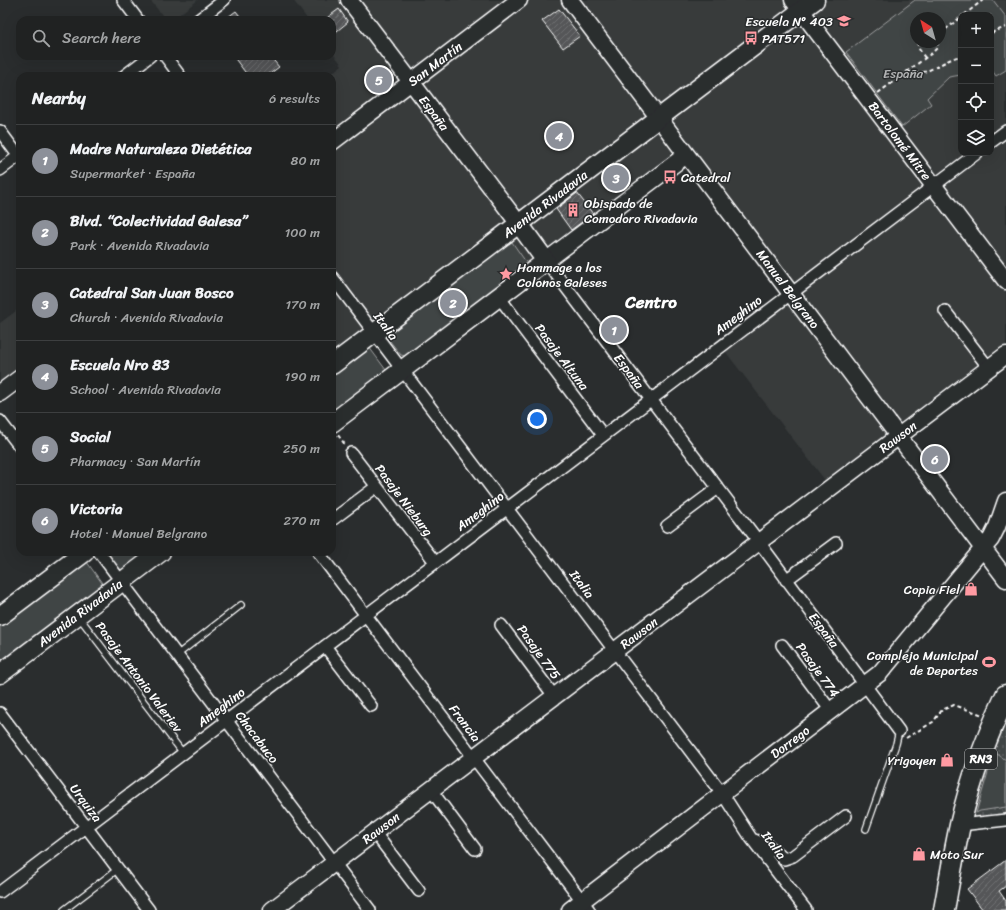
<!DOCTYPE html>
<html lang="en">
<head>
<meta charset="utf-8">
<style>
  :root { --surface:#202222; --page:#282a2a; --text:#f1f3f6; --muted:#a2a4a5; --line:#3d3f40; --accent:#8c9099 }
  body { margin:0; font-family:Sriracha,sans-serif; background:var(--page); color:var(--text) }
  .controls { position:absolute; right:12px; top:12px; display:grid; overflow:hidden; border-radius:8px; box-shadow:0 4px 16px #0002 }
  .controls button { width:36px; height:36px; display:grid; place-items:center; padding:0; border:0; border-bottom:1px solid var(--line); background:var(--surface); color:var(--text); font:20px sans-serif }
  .compass { position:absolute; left:910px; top:12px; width:36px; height:36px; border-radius:50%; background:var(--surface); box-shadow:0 4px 16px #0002; rotate:323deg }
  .you { position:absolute; left:537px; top:419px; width:14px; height:14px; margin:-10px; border:3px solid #fff; border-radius:50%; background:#1a73e8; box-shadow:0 0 0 6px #1a73e833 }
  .badge { display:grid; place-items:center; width:26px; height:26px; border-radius:50%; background:var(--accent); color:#fff; font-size:13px; font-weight:700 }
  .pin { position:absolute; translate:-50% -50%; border:2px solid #fff; box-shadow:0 1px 4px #0006 }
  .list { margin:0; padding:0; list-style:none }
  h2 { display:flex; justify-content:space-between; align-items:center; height:52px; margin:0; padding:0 16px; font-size:17px }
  h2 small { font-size:13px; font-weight:400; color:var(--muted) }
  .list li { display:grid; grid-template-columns:26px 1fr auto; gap:12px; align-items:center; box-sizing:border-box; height:72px; padding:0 16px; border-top:1px solid var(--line) }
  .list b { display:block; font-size:15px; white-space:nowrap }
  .list p { margin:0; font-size:13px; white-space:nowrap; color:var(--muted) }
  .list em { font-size:13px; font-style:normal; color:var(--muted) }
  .icon { flex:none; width:22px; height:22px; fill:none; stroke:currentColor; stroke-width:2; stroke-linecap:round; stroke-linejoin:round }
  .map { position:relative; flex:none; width:1006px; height:910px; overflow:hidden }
  .search { position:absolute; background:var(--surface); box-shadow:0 4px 16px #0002; left:16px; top:16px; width:320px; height:44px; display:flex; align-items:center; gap:10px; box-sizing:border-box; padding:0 14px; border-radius:12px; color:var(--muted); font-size:15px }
  .panel { position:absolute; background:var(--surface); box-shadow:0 4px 16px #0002; left:16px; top:72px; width:320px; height:484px; border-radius:12px }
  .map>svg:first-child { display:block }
  .built { fill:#373a3b; fill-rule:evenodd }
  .grass { fill:url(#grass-dots); stroke:#a0a2a2 }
  .park { fill:#414445; stroke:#a0a2a2; fill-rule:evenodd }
  .building { fill:url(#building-hatch); stroke:#fff }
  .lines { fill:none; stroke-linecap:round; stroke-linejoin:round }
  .lane-casing { stroke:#fff; stroke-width:8 }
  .street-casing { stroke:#fff; stroke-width:14 }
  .secondary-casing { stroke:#fff; stroke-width:19 }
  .primary-casing { stroke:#fff; stroke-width:21 }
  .highway-casing { stroke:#fff; stroke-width:23 }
  .path { stroke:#fff; stroke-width:2; stroke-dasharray:4 3; stroke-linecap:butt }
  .lane { stroke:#2a2d2e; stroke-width:5.5 }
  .street { stroke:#2a2d2e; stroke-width:11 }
  .secondary { stroke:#2a2d2e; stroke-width:16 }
  .primary { stroke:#2a2d2e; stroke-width:18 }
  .highway { stroke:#2a2d2e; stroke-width:20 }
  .labels { text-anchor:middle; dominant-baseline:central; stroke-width:3; stroke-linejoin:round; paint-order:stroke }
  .shield { fill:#2a2d2e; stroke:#bfc0c0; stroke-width:1 }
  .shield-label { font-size:12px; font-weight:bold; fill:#fff }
  .poi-label { font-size:13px; fill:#fff; stroke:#2a2d2e; text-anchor:start }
  .street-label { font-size:13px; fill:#fff; stroke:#2a2d2e }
  .park-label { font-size:13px; fill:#b3b4b5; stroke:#2a2d2e }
  .district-label { font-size:17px; font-weight:bold; fill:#fff; stroke:#2a2d2e }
</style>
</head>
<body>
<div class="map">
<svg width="1006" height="910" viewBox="0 0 1006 910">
  <defs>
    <pattern id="grass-dots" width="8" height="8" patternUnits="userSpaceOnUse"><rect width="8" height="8" fill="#414445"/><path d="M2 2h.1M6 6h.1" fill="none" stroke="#5e6061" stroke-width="1.8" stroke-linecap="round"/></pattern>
    <pattern id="building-hatch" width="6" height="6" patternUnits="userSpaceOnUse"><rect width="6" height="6" fill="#555758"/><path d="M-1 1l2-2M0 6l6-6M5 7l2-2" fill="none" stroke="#6e7071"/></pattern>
  </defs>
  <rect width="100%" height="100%" fill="#2a2d2e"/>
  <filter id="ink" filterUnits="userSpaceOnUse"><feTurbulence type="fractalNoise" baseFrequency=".025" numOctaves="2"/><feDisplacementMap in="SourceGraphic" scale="8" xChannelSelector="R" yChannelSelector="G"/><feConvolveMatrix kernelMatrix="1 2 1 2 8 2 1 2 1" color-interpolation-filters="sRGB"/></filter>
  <g filter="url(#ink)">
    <path class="built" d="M150,0H198L172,20H166Z
      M293,0H1006V355L831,488L721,346L791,293L686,155L546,261L340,359L332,348V76H328L342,65L332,52V20H308ZM961,15H991V153H961ZM916,18H940V42H916Z
      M20,308V378L0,393V323Z"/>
    <path class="grass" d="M1006,695V820L960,825Z"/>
    <path class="park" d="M915,0H993L1006,17V70L996,76L991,69V15H961V75L949,77L927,98L931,104L902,127L846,52ZM916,18H940V42H916Z
      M504,238L512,242L528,265L413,358L401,355L385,335Z
      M369,347L386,370L381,380L332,417V369Z
      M105,552H150C142,558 127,575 117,568C112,565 108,557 105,552Z
      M84,558L102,583L103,588L0,665V620Z
      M994,752L1006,760V807L980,811L976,813Z"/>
    <path class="building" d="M339,9L348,22L332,35V20H324Z
      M559,9L580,36L563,48L542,21Z
      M236,11L243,20H224Z
      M233,56H270L279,67L267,76H248Z
      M577,193L593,214L571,230L556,209Z
      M1006,860V886L999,891L1006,901V910H983L967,889Z"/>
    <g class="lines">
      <g class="lane-casing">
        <path id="lane" d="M79,617L183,753
          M177,655L241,605
          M866,829L896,744L899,731
          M64,910L118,869"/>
      </g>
      <g class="street-casing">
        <path id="street" d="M123,0L138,20
          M198,20L224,0
          M165,56L180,76
          M124,76L150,56
          M0,131L20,158
          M991,142L1006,131
          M0,170L20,155
          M546,261L759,542L899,731
          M332,277L722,793L751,838L806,910
          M499,297L603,435
          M945,311L989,368
          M0,421L20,447
          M351,453L435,562
          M332,520L376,487
          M667,526L718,488
          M99,552L370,910
          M318,552L589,910
          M786,580L836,543
          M501,625L554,696
          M782,645L831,711
          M325,646L371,706
          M0,713L149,910
          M431,790L475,849
          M960,825L1006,820
          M375,833L419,891
          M752,839L769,846L784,859L793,856L846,816
          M0,892L977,153"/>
      </g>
      <g class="secondary-casing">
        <path id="secondary" d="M349,0L519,224
          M570,0L1006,579
          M793,0L1006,281
          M332,142L519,0
          M546,261L686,155
          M0,393L20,378
          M272,910L1006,355
          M570,910L880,673L974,559L991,539L997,527L1006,501"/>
      </g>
      <g class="primary-casing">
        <path id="primary" d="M332,365L815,0
          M332,423L546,261L519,224
          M0,616L85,552
          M0,674L161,552"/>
      </g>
      <g class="highway-casing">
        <path id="highway" d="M944,910C949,882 954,853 960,825C970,781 987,736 1006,695"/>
      </g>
      <path class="path" d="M964,15L983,0
        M991,33L1006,27
        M940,34L961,17
        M917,42L919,49L925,58
        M908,72C913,72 919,73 924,72C937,68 947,59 961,56
        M878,93L932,53L937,48L938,42
        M338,435L346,446
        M906,738L933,722L942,710L954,705L983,715"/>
      <use href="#lane" class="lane"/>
      <use href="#street" class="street"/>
      <use href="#secondary" class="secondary"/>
      <use href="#primary" class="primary"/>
      <use href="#highway" class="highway"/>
    </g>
  </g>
  <defs>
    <g id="school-bare" transform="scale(1.08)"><path d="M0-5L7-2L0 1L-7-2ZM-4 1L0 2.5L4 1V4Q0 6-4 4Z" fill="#ff9aa2" stroke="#2a2d2e" stroke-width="2.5" paint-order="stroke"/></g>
    <g id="bus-bare" transform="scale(1.08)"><path d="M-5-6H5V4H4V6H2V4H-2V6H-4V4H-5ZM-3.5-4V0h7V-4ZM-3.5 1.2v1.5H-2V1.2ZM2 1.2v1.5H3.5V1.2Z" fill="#ff9aa2" stroke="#2a2d2e" stroke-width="2.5" paint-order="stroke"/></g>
    <g id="building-bare" transform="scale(1.08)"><path d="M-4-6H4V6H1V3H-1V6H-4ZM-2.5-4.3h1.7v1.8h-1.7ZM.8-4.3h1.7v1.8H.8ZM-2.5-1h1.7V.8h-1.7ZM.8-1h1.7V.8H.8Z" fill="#ff9aa2" stroke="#2a2d2e" stroke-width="2.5" paint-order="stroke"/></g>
    <g id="sight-bare" transform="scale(1.08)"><path d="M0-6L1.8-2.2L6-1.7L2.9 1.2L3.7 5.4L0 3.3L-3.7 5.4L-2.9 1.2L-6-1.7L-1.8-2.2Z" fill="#ff9aa2" stroke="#2a2d2e" stroke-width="2.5" paint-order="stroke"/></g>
    <g id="shop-bare" transform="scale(1.08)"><path d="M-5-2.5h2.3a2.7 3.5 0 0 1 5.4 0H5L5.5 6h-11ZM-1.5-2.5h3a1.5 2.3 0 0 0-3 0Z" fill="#ff9aa2" stroke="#2a2d2e" stroke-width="2.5" paint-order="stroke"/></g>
    <g id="stadium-bare" transform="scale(1.08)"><path d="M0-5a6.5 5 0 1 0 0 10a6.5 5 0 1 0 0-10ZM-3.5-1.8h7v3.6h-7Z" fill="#ff9aa2" stroke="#2a2d2e" stroke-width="2.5" paint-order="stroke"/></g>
  </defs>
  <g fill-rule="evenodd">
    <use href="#school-bare" x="844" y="21"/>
    <use href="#bus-bare" x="751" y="38"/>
    <use href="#bus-bare" x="670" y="177"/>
    <use href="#building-bare" x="573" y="210"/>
    <use href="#sight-bare" x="506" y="274"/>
    <use href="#shop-bare" x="971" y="589"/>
    <use href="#stadium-bare" x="989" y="662"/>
    <use href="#shop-bare" x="947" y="760"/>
    <use href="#shop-bare" x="919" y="854"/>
  </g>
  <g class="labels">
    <rect class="shield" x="965" y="749" width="32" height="20" rx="3"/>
    <g class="shield-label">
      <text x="981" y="759">RN3</text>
    </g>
    <g class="poi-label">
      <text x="833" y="21" text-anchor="end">Escuela Nº 403</text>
      <text x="762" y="38">PAT571</text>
      <text x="681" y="177">Catedral</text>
      <text x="584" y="203">Obispado de<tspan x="584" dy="15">Comodoro Rivadavia</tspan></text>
      <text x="517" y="267">Hommage a los<tspan x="517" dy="15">Colonos Galeses</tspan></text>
      <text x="960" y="589" text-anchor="end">Copia Fiel</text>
      <text x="978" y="655" text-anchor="end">Complejo Municipal<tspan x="978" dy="15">de Deportes</tspan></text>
      <text x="936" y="760" text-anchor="end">Yrigoyen</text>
      <text x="930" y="854">Moto Sur</text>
    </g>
    <g class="street-label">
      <text transform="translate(435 64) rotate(-37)">San Martín</text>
      <text transform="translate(434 113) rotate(53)">España</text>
      <text transform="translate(900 141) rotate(53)">Bartolomé Mitre</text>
      <text transform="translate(545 204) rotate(-37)">Avenida Rivadavia</text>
      <text transform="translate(788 289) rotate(53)">Manuel Belgrano</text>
      <text transform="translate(738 315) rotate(-37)">Ameghino</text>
      <text transform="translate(386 326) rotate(53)">Italia</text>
      <text transform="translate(562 357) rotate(53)">Pasaje Altuna</text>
      <text transform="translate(629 371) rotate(53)">España</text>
      <text transform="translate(898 437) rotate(-37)">Rawson</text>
      <text transform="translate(404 500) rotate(53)">Pasaje Nieburg</text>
      <text transform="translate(480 511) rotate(-37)">Ameghino</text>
      <text transform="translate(582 584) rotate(53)">Italia</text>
      <text transform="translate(80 613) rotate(-37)">Avenida Rivadavia</text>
      <text transform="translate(824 630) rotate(53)">España</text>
      <text transform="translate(639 633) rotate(-37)">Rawson</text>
      <text transform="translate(539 652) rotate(54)">Pasaje 775</text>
      <text transform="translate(818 670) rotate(54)">Pasaje 774</text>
      <text transform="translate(139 677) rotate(53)">Pasaje Antonio Valeriev</text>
      <text transform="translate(221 707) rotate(-37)">Ameghino</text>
      <text transform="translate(465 723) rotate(53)">Francia</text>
      <text transform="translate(257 737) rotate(53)">Chacabuco</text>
      <text transform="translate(790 742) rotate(-37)">Dorrego</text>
      <text transform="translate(86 803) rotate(53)">Urquiza</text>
      <text transform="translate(381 828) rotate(-37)">Rawson</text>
      <text transform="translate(774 845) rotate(53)">Italia</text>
    </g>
    <g class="park-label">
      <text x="903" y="73">España</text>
    </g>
    <g class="district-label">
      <text x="651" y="302">Centro</text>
    </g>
  </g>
</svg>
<div class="controls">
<button>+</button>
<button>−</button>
<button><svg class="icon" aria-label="locate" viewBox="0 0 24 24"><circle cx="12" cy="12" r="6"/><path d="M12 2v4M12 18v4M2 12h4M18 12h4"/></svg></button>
<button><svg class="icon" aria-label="layers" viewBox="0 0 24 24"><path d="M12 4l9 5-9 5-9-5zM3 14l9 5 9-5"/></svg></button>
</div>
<svg class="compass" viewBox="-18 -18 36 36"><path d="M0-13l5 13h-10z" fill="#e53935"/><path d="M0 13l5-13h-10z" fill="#a2a4a5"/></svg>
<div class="you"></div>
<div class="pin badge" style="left:614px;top:330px">1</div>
<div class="pin badge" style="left:453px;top:303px">2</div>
<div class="pin badge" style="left:616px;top:178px">3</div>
<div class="pin badge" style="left:559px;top:136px">4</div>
<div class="pin badge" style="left:379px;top:80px">5</div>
<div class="pin badge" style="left:935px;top:459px">6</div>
<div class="search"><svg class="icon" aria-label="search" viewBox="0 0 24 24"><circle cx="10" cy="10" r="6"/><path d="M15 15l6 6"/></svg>Search here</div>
<section class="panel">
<h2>Nearby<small>6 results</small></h2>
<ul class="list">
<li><span class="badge">1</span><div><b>Madre Naturaleza Dietética</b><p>Supermarket · España</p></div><em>80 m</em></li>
<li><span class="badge">2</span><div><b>Blvd. “Colectividad Galesa”</b><p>Park · Avenida Rivadavia</p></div><em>100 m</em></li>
<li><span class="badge">3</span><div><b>Catedral San Juan Bosco</b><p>Church · Avenida Rivadavia</p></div><em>170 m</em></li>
<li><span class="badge">4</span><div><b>Escuela Nro 83</b><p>School · Avenida Rivadavia</p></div><em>190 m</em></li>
<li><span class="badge">5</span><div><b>Social</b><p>Pharmacy · San Martín</p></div><em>250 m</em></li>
<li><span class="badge">6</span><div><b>Victoria</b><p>Hotel · Manuel Belgrano</p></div><em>270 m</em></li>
</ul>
</section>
</div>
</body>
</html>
